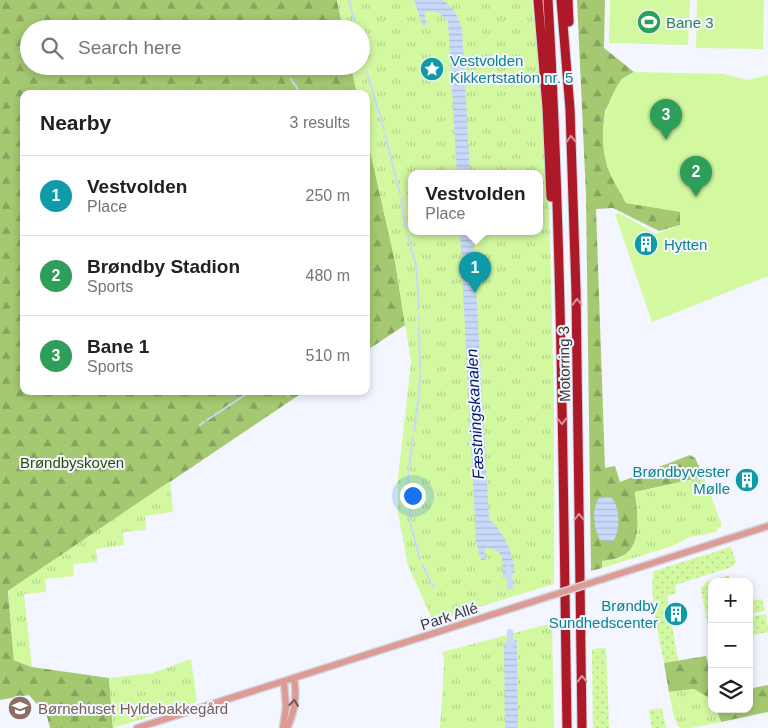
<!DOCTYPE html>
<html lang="en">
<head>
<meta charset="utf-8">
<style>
  :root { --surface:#fff; --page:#f6f6f6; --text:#202124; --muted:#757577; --line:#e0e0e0; --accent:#ea580c }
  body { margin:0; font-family:Arial,sans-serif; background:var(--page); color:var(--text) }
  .controls { position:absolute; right:15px; bottom:15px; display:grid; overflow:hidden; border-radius:10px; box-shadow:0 2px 8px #0003 }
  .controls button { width:45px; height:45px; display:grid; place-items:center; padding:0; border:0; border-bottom:1px solid var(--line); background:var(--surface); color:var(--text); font:25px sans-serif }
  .you { position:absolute; left:412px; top:495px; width:18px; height:18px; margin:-12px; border:4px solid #fff; border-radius:50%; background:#1a73e8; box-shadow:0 0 0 8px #1a73e833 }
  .badge { display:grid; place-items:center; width:32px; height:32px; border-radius:50%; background:var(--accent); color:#fff; font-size:16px; font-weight:700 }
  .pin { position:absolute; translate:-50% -41px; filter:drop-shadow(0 1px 2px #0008) }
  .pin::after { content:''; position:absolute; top:26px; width:18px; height:15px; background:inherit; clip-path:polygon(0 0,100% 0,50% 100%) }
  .popup { position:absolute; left:408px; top:170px; width:135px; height:65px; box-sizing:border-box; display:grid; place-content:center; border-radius:10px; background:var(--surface); filter:drop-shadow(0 1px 4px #0005); font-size:16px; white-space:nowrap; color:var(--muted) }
  .popup b { font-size:19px; color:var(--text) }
  .popup::after { content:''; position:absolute; left:50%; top:100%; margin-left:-10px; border:10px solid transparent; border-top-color:var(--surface) }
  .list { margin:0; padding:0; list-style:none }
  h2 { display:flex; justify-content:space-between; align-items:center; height:65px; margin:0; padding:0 20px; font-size:21px }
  h2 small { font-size:16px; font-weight:400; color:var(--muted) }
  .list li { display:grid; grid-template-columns:32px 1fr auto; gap:15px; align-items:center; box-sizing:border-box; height:80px; padding:0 20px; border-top:1px solid var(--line) }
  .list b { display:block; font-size:19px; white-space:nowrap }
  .list p { margin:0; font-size:16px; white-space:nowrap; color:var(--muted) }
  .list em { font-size:16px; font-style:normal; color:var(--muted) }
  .icon { flex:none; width:28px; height:28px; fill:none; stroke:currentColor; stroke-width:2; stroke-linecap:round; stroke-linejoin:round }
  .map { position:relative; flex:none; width:768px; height:728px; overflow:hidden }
  .search { position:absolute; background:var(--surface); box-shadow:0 2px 8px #0003; left:20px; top:20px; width:350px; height:55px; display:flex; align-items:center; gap:12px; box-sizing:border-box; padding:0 18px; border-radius:28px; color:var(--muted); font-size:19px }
  .panel { position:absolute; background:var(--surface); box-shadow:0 2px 8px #0003; left:20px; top:90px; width:350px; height:305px; border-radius:10px }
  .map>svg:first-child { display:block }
  .grass { fill:url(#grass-dots) }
  .forest { fill:url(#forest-firs) }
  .park { fill:url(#park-tufts); fill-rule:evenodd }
  .pitch { fill:#d2f8a0 }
  .water { fill:url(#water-rules) }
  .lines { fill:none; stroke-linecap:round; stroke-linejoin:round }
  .stream { stroke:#c8dafa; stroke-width:2 }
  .canal { stroke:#c8dafa; stroke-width:6 }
  .tertiary-casing { stroke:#d1d4db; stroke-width:9 }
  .motorway-casing { stroke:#d1d4db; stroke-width:11 }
  .tertiary { stroke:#de9b96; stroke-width:6 }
  .motorway { stroke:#ae1928; stroke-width:9 }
  .tertiary-bridge-casing { stroke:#d1d4db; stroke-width:9; stroke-linecap:butt }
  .tertiary-bridge { stroke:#de9b96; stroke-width:6 }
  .oneway { stroke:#d4939e }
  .oneway2 { stroke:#715b5c }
  .labels { text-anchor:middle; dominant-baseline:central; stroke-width:4; stroke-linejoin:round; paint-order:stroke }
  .leisure-label { font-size:15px; fill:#27864d; stroke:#f3f6fe; text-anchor:start }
  .culture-label { font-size:15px; fill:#0d838f; stroke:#f3f6fe; text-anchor:start }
  .street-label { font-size:15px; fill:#37383c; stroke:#f3f6fe }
  .park-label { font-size:15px; fill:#324807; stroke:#f3f6fe }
  .education-label { font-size:15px; fill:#785e54; stroke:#f3f6fe; text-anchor:start }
  .water-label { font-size:16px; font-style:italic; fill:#001c72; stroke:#f3f6fe }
</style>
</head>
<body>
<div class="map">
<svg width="768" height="728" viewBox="0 0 768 728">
  <defs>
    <pattern id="grass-dots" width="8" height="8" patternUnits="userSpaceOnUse" patternTransform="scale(1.25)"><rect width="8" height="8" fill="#d2f8a0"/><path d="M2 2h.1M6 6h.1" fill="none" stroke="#b5d58b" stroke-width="1.8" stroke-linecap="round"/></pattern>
    <pattern id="forest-firs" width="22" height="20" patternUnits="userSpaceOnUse" patternTransform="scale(1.25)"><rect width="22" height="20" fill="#a4c971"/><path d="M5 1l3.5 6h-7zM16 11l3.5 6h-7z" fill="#86a45e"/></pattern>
    <pattern id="park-tufts" width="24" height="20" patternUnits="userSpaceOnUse" patternTransform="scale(1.25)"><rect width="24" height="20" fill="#d2f8a0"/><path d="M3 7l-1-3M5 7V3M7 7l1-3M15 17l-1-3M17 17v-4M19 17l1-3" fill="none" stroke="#b5d58b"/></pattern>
    <pattern id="water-rules" width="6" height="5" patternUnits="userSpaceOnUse" patternTransform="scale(1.25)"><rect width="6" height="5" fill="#c8dafa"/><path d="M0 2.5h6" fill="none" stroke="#acbcd7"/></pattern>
  </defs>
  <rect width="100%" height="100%" fill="#f3f6fe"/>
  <path class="grass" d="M731,547L736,562L732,567L675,585L676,594L667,596L678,661L664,663C660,641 648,592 654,571Z
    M729,575L730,582H712V648L701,588L706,582Z
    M762,599L765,611L749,614V601Z
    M766,614L768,632L753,635L749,617Z
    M606,648L609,728H593L592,649Z
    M662,708L666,728H652L649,710Z"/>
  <path class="forest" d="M0,0H337L343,29H29V66H351L357,94H24V391H305L8,591L14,660L32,667L109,678L113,728H50L47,716L29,695L0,700Z
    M577,0H605L604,48L634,72L622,79L605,111L603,131L607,166L626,203L680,211V225L659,231L613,208L596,209L605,468L615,466L620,482L690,455L695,458L704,477L635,492C637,513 645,549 618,558C613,560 607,560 602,561V568L591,571L586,195Z
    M366,133L395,261L405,325L366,351Z
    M706,656L712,676V700L694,689L669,692L664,663Z
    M768,685V712L721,722L716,709H749V689Z"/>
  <path class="park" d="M337,0H532L548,162L554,402V584L433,621L408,566L398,513V479L411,362L395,261L366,133V94H357L351,66H361V29H343ZM411,174H539V232H411Z
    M704,477L721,523V527L718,528L716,532L690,537L672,546L602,568V561C607,560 613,560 618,559C645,549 637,512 635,492Z
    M170,481L173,512L145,516L146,530L123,532L124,545L96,549L97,562L73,564L74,576L45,579L46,592L24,594L32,667L14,660L8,591Z
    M552,623L554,728H440L444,666L443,652Z
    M191,659L197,702L113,728L109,678L153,673Z
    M694,689L712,700V709H716L721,722L691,728H680C672,718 672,704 669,692Z"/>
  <path class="pitch" d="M610,0H690L688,45L609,43Z
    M697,0H764L763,49L696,48Z
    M634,72L723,74L748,80L768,75V276L652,322L615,214L619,213L656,234L680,225V212L626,203C620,191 610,178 607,165C598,137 604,104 621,80C624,77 630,75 634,72Z"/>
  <path class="water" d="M414,0C422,0 435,0 442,0C453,5 460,20 462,29L470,174H457L448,21C441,14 434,8 424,13L427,24L423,27Z
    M460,232H473L489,519C506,535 512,551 515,573L503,578C502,562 506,548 485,548V560H481L476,541Z
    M611,497C620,506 621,531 613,541H606L600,540C594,529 591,509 599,498Z
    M517,640L518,728H505L504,643Z"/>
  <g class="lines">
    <path class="stream" d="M349,0L355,24
      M367,72L384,130
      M291,79L301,94
      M385,135L400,194
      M401,199L406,229
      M408,236L416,265L419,309
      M419,315V320
      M419,326L420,369
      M286,391L288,396
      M207,420L251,391
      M200,425L204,422
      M414,431L419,395L420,373
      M407,488L413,436
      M408,493L411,526L420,559
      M422,564L434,588"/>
    <path class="canal" d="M509,568L510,587
      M510,632V649"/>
    <g class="tertiary-casing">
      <path id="tertiary" d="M603,579L768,526
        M137,728L544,598
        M283,728L286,707L284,681
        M287,728C295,712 297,695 294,678"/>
    </g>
    <g class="motorway-casing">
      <path id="motorway" d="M538,0L547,107L551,197
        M548,0C562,242 563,485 567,728
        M561,0L570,109L576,291L582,728
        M568,0L569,22"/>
    </g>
    <use href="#tertiary" class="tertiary"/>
    <use href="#motorway" class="motorway"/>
    <g class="tertiary-bridge-casing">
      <path id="tertiary-bridge" d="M544,598L603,579"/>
    </g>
    <use href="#tertiary-bridge" class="tertiary-bridge"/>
  </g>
  <defs><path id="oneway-chevron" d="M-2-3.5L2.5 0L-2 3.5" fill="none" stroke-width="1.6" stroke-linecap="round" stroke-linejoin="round" transform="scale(1.25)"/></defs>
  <g class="oneway">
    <use href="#oneway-chevron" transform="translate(571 139) rotate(-92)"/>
    <use href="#oneway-chevron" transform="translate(577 302) rotate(-91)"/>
    <use href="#oneway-chevron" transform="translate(562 421) rotate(89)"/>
    <use href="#oneway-chevron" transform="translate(579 517) rotate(-91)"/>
    <use href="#oneway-chevron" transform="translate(582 679) rotate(-91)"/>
  </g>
  <use class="oneway2" href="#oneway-chevron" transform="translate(294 703) rotate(-83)"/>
  <defs>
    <g id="stadium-disc" transform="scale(1.25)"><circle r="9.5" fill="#2e9e5b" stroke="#f3f6fe"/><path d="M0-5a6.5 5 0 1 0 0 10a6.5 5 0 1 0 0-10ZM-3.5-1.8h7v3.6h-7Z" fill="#fff"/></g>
    <g id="sight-disc" transform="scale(1.25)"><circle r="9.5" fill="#0f9aa8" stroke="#f3f6fe"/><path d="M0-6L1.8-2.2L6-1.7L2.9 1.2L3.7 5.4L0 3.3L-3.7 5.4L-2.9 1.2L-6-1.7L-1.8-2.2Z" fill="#fff"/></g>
    <g id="building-disc" transform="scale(1.25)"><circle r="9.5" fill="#0f9aa8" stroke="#f3f6fe"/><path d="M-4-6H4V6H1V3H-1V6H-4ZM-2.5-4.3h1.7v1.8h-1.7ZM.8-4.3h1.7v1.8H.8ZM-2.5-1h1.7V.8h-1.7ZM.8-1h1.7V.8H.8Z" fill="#fff"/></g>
    <g id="school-disc" transform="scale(1.25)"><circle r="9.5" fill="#8d6e63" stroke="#f3f6fe"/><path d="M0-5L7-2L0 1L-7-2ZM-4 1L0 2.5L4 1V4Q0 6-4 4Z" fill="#fff"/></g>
  </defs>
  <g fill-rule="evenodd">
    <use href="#stadium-disc" x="649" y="22"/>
    <use href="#sight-disc" x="432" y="69"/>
    <use href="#building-disc" x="646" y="244"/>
    <use href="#building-disc" x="747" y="480"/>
    <use href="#building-disc" x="676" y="614"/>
    <use href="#school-disc" x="20" y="708"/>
  </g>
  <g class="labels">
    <g class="leisure-label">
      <text x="666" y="22">Bane 3</text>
    </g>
    <g class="culture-label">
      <text x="450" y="60">Vestvolden<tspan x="450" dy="17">Kikkertstation nr. 5</tspan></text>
      <text x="664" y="244">Hytten</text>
      <text x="730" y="471" text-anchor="end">Brøndbyvester<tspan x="730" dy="17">Mølle</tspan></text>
      <text x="658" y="605" text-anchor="end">Brøndby<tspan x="658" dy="17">Sundhedscenter</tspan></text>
    </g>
    <g class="street-label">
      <text transform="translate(564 364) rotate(-91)">Motorring 3</text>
      <text transform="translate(449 616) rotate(-18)">Park Allé</text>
    </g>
    <g class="park-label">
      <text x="72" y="462">Brøndbyskoven</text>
    </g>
    <g class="education-label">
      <text x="38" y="708">Børnehuset Hyldebakkegård</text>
    </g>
    <g class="water-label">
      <text transform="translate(475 414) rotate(-93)">Fæstningskanalen</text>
    </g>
  </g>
</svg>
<div class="controls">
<button>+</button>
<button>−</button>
<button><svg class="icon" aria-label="layers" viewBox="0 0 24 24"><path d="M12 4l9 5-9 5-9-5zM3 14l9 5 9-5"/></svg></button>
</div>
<div class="you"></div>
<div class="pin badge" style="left:475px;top:293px;background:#0f9aa8">1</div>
<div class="popup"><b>Vestvolden</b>Place</div>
<div class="pin badge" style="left:696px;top:197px;background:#2e9e5b">2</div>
<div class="pin badge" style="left:666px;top:140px;background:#2e9e5b">3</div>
<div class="search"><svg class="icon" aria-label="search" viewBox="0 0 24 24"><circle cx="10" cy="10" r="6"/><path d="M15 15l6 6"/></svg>Search here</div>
<section class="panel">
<h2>Nearby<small>3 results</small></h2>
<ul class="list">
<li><span class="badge" style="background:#0f9aa8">1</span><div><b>Vestvolden</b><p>Place</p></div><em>250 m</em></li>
<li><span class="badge" style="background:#2e9e5b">2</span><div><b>Brøndby Stadion</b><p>Sports</p></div><em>480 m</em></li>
<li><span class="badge" style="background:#2e9e5b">3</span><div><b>Bane 1</b><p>Sports</p></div><em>510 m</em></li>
</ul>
</section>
</div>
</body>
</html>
